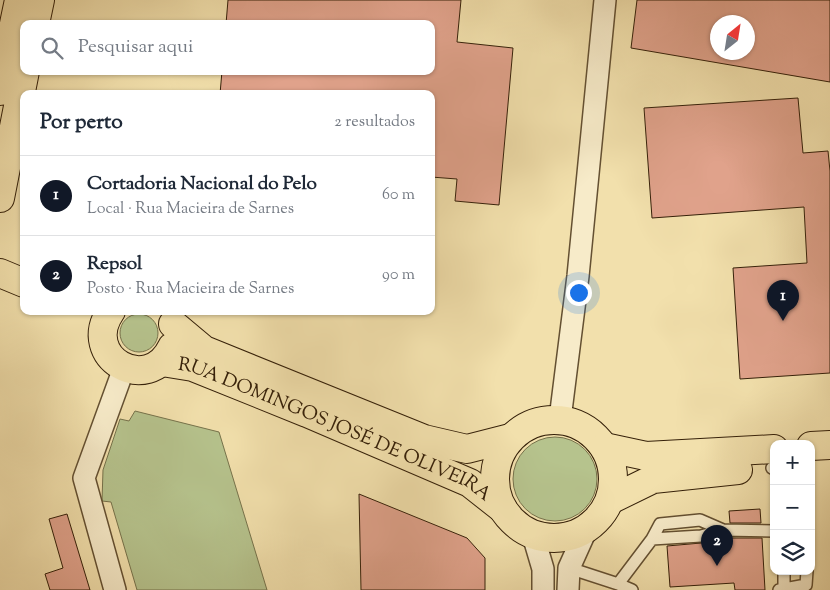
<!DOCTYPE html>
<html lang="pt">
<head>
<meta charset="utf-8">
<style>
  :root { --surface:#fff; --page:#f2f2f3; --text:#1f2937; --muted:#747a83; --line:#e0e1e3; --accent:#111827 }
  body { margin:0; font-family:"Sorts Mill Goudy",serif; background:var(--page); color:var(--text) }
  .controls { position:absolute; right:15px; bottom:15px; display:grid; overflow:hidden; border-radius:10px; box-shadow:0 1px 4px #0004 }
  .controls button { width:45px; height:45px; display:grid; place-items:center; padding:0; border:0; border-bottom:1px solid var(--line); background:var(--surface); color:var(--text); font:25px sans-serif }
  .compass { position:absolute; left:710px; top:15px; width:45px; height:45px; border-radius:50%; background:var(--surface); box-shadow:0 1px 4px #0004; rotate:30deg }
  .you { position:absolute; left:578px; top:292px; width:18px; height:18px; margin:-12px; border:4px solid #fff; border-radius:50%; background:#1a73e8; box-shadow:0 0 0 8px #1a73e833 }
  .badge { display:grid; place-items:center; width:32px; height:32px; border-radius:50%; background:var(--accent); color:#fff; font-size:16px; font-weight:700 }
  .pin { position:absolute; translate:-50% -41px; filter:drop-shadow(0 1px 2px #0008) }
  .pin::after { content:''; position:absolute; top:26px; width:18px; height:15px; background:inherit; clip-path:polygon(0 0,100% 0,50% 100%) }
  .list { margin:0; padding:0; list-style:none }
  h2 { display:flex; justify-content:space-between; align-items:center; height:65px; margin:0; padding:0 20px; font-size:21px }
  h2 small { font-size:16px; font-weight:400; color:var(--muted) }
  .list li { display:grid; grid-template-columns:32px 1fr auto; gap:15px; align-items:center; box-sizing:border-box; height:80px; padding:0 20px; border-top:1px solid var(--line) }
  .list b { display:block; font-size:19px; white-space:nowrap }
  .list p { margin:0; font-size:16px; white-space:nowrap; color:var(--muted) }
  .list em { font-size:16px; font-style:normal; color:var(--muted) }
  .icon { flex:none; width:28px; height:28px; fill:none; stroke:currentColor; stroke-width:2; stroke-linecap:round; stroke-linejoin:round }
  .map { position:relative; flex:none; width:830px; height:590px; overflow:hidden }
  .search { position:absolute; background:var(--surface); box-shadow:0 1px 4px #0004; left:20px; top:20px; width:415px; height:55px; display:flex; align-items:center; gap:12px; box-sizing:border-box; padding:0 18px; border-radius:10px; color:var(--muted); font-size:19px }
  .panel { position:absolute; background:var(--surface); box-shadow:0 1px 4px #0004; left:20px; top:90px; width:415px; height:225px; border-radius:10px }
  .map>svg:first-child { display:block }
  .green { fill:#b6c38d; stroke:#76724b }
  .building { fill:#e0a28b; stroke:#352009; fill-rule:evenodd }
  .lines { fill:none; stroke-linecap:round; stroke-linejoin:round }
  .service-casing { stroke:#645032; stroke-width:14 }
  .minor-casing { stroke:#645032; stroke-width:24 }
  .primary-casing { stroke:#352009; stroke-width:30 }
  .trunk-casing { stroke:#352009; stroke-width:30 }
  .service { stroke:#f7ebc9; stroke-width:11 }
  .minor { stroke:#f7ebc9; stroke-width:21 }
  .primary { stroke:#f2e0ac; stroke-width:28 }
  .trunk { stroke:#f2e0ac; stroke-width:28 }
  .labels { text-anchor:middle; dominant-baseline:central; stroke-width:5; stroke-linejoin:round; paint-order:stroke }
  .street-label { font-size:19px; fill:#352009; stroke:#f7ebc9 }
</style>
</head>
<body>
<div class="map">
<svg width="830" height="590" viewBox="0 0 830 590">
  <rect width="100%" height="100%" fill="#f2e0ac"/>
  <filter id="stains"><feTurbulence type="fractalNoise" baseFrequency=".004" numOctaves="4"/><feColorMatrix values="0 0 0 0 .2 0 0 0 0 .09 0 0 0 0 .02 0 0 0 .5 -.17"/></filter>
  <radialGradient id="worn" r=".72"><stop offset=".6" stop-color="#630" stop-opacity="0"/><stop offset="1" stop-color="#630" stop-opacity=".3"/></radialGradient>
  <path class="green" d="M120 333a19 19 0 1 1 38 0a19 19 0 1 1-38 0Z
    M135,411L219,432L267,590H137L111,502L102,501L103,470L120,419L129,421Z
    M513 479a42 42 0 1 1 84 0a42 42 0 1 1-84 0Z"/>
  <path class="building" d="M228,0H461L457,42L513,48L499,205L455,201L457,179L431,177V94H220L222,71H431V24H226Z
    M637,0H830V82L631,48ZM718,22H748V52H718Z
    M798,98L803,153L828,151L830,171V373L740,379L733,268L807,263L804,207L652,218L644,108Z
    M359,494L467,538L485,558V590H361Z
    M760,509L761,523H730L729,511Z
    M67,514L90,590H50L45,574L63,568L49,519Z
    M731,538H762L765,590H735L734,583L670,587L667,546L701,543L731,539Z"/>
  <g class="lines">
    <g class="service-casing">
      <path id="service" d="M772,468L774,469
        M652,539L660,524L700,520L723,530
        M569,568L618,584L652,539L701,536L723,530L774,531
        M784,571V588
        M618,584L632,590
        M779,590L806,585L807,571"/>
    </g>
    <g class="minor-casing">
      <path id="minor" d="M560,419L578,276L605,0
        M533,535L543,569V590
        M115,590L84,478L124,368
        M568,590L569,568L587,528"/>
    </g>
    <g class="primary-casing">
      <g id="primary">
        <path d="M0,273L24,283"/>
        <path d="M111,311C79,357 148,397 172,347"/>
        <path d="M173,324L204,350L424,439L467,449L510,438"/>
        <path id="s1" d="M162,362L193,367L307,413L470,483L503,509"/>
        <circle cx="554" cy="479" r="59"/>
        <path d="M811,446L830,445"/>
        <path d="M604,447L646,456L774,449"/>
        <path d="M610,500L653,479L738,470"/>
      </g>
    </g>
    <g class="trunk-casing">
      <path id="trunk" d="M35,24L40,0
        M0,91L19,0
        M0,198L25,71"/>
    </g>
    <use href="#service" class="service"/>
    <use href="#minor" class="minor"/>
    <use href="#primary" class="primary"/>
    <use href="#trunk" class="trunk"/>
  </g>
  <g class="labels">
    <g class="street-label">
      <text stroke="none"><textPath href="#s1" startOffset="186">RUA DOMINGOS JOSÉ DE OLIVEIRA</textPath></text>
    </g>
  </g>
  <rect width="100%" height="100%" filter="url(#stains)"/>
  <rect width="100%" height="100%" fill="url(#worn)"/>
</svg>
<div class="controls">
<button>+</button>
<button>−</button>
<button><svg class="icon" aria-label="layers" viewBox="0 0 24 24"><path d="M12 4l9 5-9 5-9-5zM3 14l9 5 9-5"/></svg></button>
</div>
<svg class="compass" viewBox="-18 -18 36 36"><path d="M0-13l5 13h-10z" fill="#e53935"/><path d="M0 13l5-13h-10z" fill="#747a83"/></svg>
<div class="you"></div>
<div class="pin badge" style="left:783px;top:321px">1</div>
<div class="pin badge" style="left:717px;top:566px">2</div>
<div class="search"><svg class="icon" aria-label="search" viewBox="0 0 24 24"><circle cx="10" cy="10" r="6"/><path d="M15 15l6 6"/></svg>Pesquisar aqui</div>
<section class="panel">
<h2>Por perto<small>2 resultados</small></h2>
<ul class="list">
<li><span class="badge">1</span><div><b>Cortadoria Nacional do Pelo</b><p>Local · Rua Macieira de Sarnes</p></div><em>60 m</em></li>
<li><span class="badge">2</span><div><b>Repsol</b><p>Posto · Rua Macieira de Sarnes</p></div><em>90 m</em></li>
</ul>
</section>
</div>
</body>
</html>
